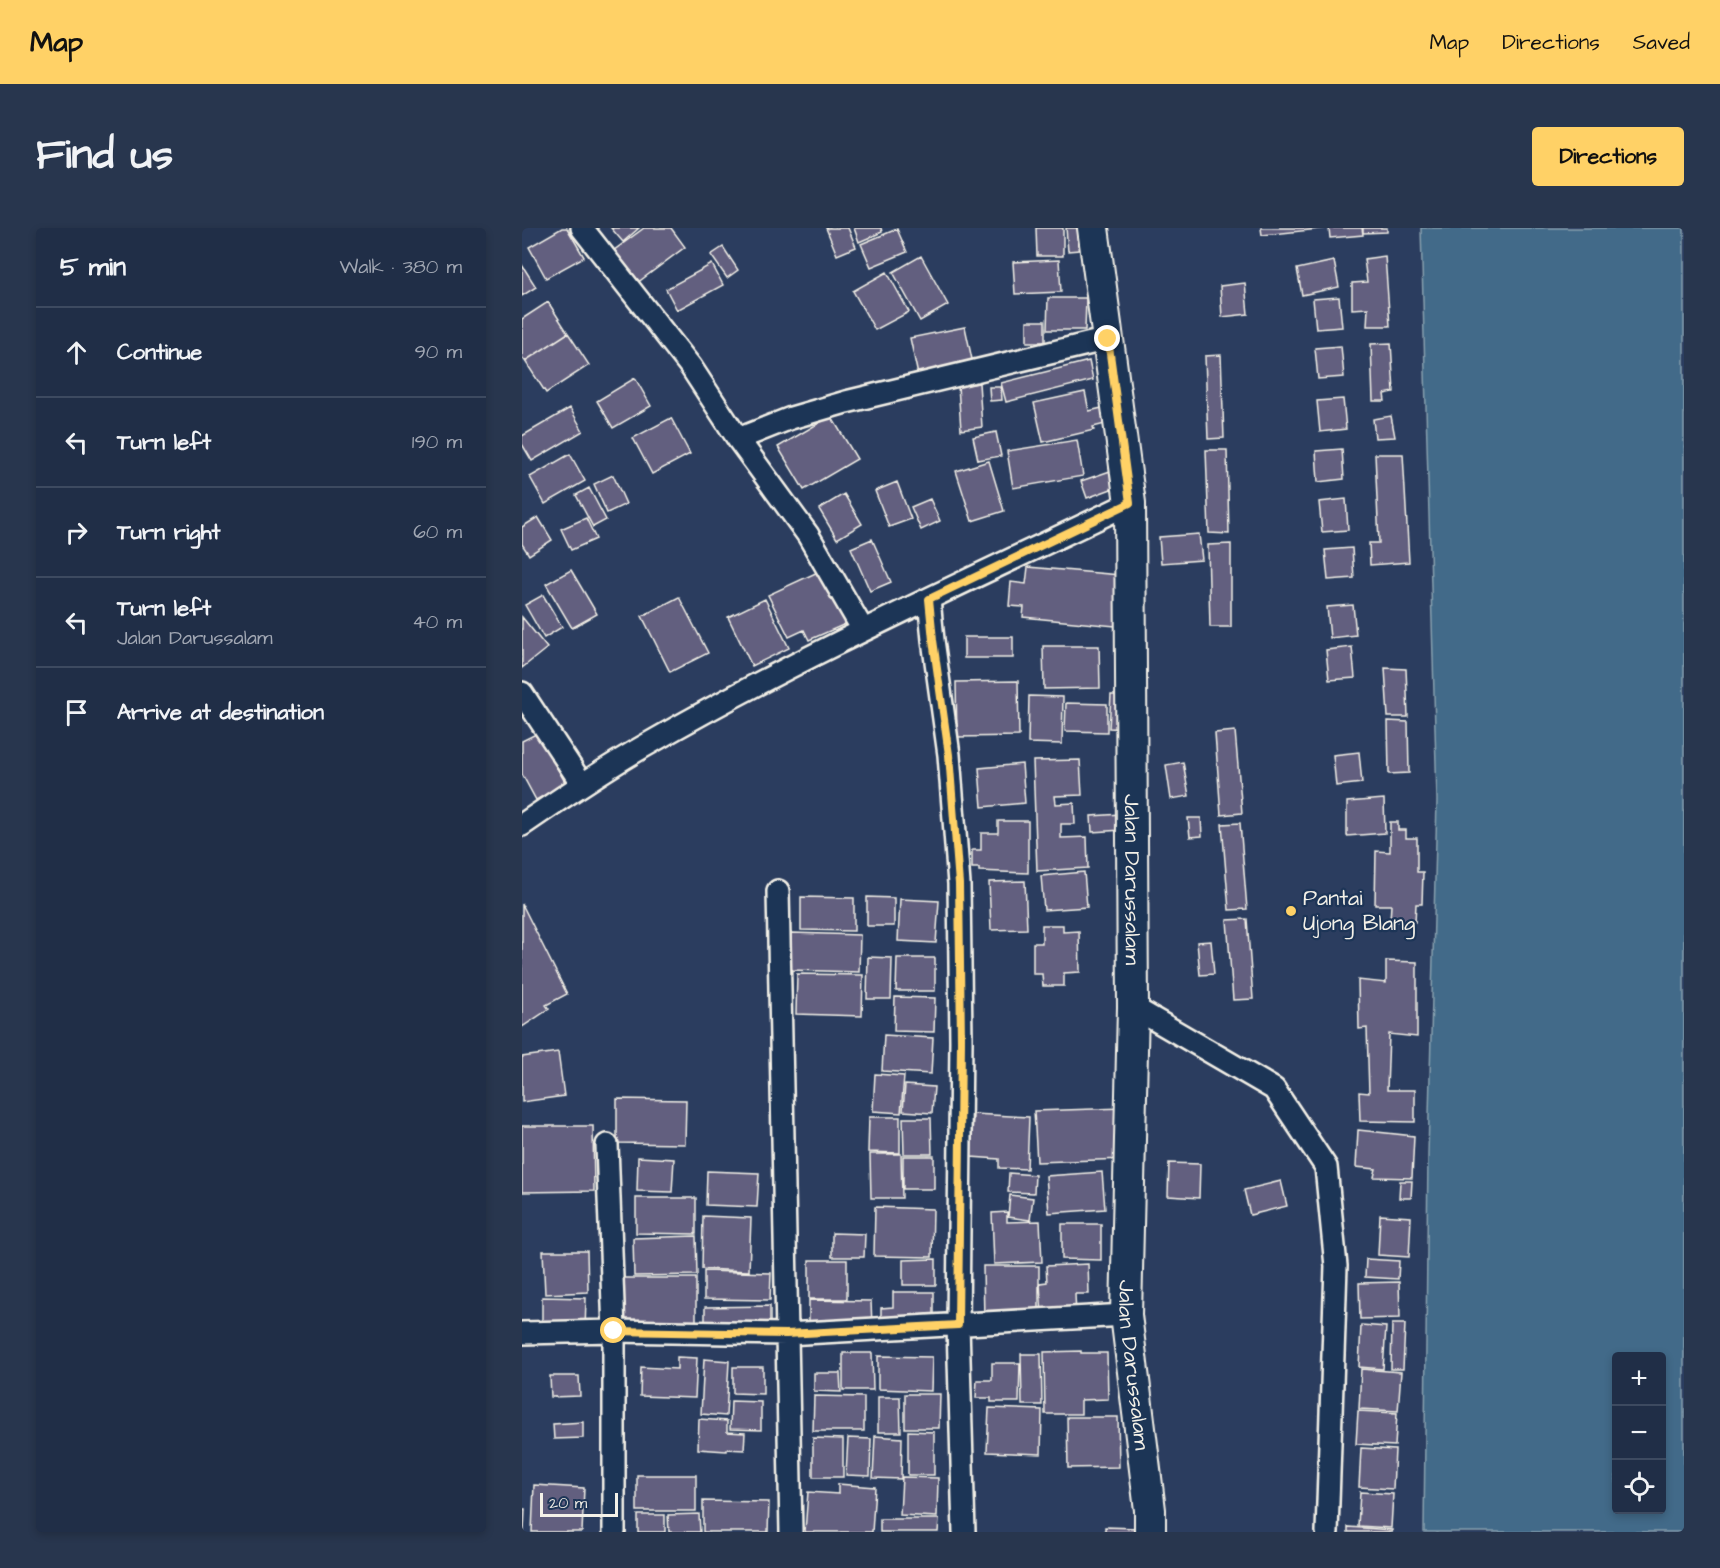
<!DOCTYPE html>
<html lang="en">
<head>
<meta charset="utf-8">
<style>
  :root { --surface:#202e47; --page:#28364e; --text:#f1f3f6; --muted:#a2a8b4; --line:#3d4a60; --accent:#ffd166 }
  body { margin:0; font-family:"Architects Daughter",sans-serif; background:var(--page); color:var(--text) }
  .controls { position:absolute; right:18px; bottom:18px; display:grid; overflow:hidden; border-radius:6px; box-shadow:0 3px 9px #0003 }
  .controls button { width:54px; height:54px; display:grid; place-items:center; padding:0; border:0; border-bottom:2px solid var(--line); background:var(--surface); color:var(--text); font:30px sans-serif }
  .scale { position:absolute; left:18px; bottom:15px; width:78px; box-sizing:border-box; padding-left:6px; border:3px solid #f4f1e8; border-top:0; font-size:16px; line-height:21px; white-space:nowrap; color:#f4f1e8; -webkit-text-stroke:4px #1d3557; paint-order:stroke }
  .stop { position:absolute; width:18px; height:18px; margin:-14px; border:4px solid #ffd166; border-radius:50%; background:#fff }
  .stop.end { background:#ffd166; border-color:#fff; box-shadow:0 2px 6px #0008 }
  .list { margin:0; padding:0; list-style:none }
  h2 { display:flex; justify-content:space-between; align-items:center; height:78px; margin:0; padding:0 24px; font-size:26px }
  h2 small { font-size:20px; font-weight:400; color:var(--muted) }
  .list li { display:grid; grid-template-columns:39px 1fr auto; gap:18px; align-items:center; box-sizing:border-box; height:90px; padding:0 24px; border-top:2px solid var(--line) }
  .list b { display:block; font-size:22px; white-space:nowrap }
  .list p { margin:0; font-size:20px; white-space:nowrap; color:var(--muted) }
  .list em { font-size:20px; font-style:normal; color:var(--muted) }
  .icon { flex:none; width:33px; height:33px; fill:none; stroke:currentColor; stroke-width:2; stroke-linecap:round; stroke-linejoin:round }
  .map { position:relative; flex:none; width:1162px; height:1304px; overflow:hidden; border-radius:6px }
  header { display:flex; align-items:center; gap:36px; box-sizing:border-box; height:84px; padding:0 30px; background:var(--accent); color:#111 }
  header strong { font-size:28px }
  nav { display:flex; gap:33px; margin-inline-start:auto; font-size:21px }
  .intro { display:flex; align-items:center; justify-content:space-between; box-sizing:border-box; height:144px; padding:0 36px }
  h1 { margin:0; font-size:42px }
  .button { padding:15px 27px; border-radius:6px; background:var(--accent); color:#111; font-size:21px; font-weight:700 }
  main { display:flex; gap:36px; padding:0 36px }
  aside { flex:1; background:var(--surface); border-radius:6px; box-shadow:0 3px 9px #0003 }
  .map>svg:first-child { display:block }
  .water { fill:#426b89; stroke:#89a1af; stroke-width:1.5; fill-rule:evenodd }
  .building { fill:#625f7f; stroke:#f4f1e8; stroke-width:1.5 }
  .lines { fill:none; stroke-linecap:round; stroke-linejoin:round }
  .street-casing { stroke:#f4f1e8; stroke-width:26 }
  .secondary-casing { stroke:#f4f1e8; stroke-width:34 }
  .street { stroke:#1d3557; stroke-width:21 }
  .secondary { stroke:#1d3557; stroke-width:30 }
  .route { stroke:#ffd166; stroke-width:8 }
  .poi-dot { fill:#ffd166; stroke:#1d3557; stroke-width:2 }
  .labels { text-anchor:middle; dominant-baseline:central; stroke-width:4.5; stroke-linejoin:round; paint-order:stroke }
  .street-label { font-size:22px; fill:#f4f1e8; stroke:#1d3557 }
  .poi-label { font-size:22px; fill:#f4f1e8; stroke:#1d3557; text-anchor:start }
</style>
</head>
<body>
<header>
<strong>Map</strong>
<nav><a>Map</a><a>Directions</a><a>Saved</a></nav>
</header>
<div class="intro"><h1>Find us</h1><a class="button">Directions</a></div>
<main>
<aside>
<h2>5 min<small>Walk · 380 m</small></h2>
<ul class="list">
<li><svg class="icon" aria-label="ahead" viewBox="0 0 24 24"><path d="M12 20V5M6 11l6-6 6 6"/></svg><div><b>Continue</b></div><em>90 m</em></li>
<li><svg class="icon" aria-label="left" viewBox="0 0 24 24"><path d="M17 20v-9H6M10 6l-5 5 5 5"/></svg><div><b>Turn left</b></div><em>190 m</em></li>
<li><svg class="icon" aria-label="right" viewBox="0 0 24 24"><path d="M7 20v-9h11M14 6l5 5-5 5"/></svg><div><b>Turn right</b></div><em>60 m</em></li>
<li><svg class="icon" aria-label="left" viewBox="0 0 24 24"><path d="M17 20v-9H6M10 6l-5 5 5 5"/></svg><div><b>Turn left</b><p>Jalan Darussalam</p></div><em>40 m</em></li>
<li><svg class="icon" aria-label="arrive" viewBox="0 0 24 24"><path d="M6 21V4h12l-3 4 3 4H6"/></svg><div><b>Arrive at destination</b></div></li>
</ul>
</aside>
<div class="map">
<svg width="1162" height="1304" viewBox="0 0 1162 1304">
  <rect width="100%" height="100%" fill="#2b3d5f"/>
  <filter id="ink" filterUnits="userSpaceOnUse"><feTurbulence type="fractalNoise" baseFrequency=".0167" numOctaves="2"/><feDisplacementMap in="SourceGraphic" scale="12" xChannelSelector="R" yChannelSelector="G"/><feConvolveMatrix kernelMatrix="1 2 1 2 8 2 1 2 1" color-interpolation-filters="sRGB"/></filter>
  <g filter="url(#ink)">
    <path class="water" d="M899,0H1162V1304H902L906,927L915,572ZM1094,1128H1140V1282H1094Z"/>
    <path class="building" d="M40,0H45L62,29L24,50L7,19Z
      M89,0H117L101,14Z
      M122,0H149L163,19L115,55L91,23Z
      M304,0H326L334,19L315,27Z
      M332,0H359L360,4L337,14Z
      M514,0H541V28H515Z
      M544,0H568L569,21L546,23Z
      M739,0H840L841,7L808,10L807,0L740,7Z
      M841,0H865V4L841,5Z
      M375,1L385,24L349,39L339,16Z
      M201,19L216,42L205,50L189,27Z
      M399,28L426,77L398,93L371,44Z
      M863,28L868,98H845L846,80L830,81V55L845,54L842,31Z
      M537,32L539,64L493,66L491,34Z
      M812,33L817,59L780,67L775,41Z
      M190,36L201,57L155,82L144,61Z
      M0,37L14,59L0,68Z
      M365,44L387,84L353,102L331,63Z
      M723,55L726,86L700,89L698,58Z
      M817,69L820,99L794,101L791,71Z
      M526,70H564L563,102H525Z
      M26,74L46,105L3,133L0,129V91Z
      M505,93H523V114H505Z
      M443,99L451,136L396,147L388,110Z
      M46,105L67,137L24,165L3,133Z
      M869,115L872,164L862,166L863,173H851L849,116Z
      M819,118L822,149L796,151L793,120Z
      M699,127L702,210L686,211L683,128Z
      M567,133L571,152L484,174L479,155Z
      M113,150L129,178L91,200L75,173Z
      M457,155L460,199L439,202L436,158Z
      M467,159H479L480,172L468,173Z
      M563,164L567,183L584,179L587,195L571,199L572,202L521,214L512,175Z
      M821,171L824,201L798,204L795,173Z
      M48,180L61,203L10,233L0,216V208Z
      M309,188L335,231L282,262L256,219Z
      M869,188L873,209L853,210L851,191Z
      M149,190L168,226L130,246L111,210Z
      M474,204L479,228L456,232L451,209Z
      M555,212L561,248L491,260L485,223Z
      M820,221L822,251L796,254L794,223Z
      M684,222H705L707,306L687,305Z
      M48,226L63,253L23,276L8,249Z
      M853,226H881L887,334L848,337L847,315H857Z
      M467,233L482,283L450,293L434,243Z
      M594,241L600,257L565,270L559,253Z
      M91,247L104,276L85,285L72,256Z
      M375,254L389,291L367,299L353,263Z
      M67,260L84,292L71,299L54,267Z
      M322,266L340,296L315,311L297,281Z
      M408,271L418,293L399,302L389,279Z
      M824,271L826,302L800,304L797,274Z
      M16,289L30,312L7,327L0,316V299Z
      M64,290L74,311L49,322L39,301Z
      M677,306L680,332L639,335L637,309Z
      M350,311L369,354L348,363L329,320Z
      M709,316V399H688L686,317Z
      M830,320L832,350L806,352L803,322Z
      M506,339L598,347L593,398L501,389L502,379L487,378L489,354L504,356Z
      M49,342L75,386L50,400L24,356Z
      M298,343L328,394L287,412L282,402L267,409L246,367Z
      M21,367L40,399L22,410L3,377Z
      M157,369L186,425L148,444L120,388Z
      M243,371L267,420L230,438L206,389Z
      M831,377L834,407L808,410L805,379Z
      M0,389L25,420L0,440Z
      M442,409H491V430H442Z
      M521,418H577L578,460L522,461Z
      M830,419L833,450L807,452L804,422Z
      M863,440L884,441L886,489H866Z
      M496,453L497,508L435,509L434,454Z
      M589,467H604V501L587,500Z
      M507,468L541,469L540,516L506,515Z
      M544,475L585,476V504L543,503Z
      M866,493L886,494L887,545L867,546Z
      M713,503L720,585L699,587L693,505Z
      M16,505L44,556L14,572L0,546V513Z
      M837,524L840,555L814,558L811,527Z
      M558,532L560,567L533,568L534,576L552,575L553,596H539V610L565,609L566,640L515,643L511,533Z
      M661,534L667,568L649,571L644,537Z
      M500,536L503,575L460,579L457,540Z
      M862,571L863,605L825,608V574Z
      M599,586L600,602L570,604L569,588Z
      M666,590H679L680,608L668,609Z
      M476,593H506V645L457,643V640H450V622H459V605H476Z
      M868,594H876V602H884V610H895V644H901L900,676H894L893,694L868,693L869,677H853L854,623L868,624Z
      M718,595L725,681L707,682L700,596Z
      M562,644L565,679L522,682L519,648Z
      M503,653L505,701L469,702L467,654Z
      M279,669L332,670V703L279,702Z
      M345,669L372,670V698H345Z
      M378,671L417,673L414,715L376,713Z
      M0,676L45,766L24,777L27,781L0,799Z
      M725,691L731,771L711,772L705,692Z
      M520,697H541V704L557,703L558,744L542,745V758H521L520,746H511V715H520Z
      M269,705L338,707L337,744L268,742Z
      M689,713L692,746L678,747L675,714Z
      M346,729L370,730L369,771H345Z
      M375,730H413V763H374Z
      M864,733L895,734V809L867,806L865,862H893V894L838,893L837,864L847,865L845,800L837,801L836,752L864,755Z
      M275,746L341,747L340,788L274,786Z
      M373,769L413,770L412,804L372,803Z
      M362,807L411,810L409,846L360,843Z
      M36,824L42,868L0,874V829Z
      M353,846L382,848L379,885L351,883Z
      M383,857L412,859L410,885L381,883Z
      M95,871L164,872L163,916L95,915Z
      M602,880L604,931L515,934L512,883Z
      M451,886L507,889L505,941L477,940V931L449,929Z
      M347,889H378V925L346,924Z
      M381,890H409L410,926H382Z
      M0,898H71L72,963L0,964Z
      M836,902L892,908L890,950L852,949L854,941L834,939Z
      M348,926H379L380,970H349Z
      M381,928H412V961H381Z
      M116,929L152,931L150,964L115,963Z
      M647,935L678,936L677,970L646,968Z
      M185,943L237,945L235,979L184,977Z
      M580,944L583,981L527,985L524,948Z
      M487,945L513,947L512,965L486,964Z
      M759,953L765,978L728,987L722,962Z
      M878,953H890L889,970H877Z
      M488,967L511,970L508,992L486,989Z
      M114,970H174V1006L114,1005Z
      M353,979L411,981L410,1029L352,1028Z
      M485,984V994L518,993L520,1034L472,1036L470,985Z
      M858,987L889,989L887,1029L856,1027Z
      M181,988L229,990L227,1043L180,1041Z
      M540,996H579V1032L540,1031Z
      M310,1005L343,1006L342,1029H310Z
      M174,1008L175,1047L112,1048L111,1010Z
      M21,1023H65L66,1064L23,1066Z
      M414,1031V1057H381V1032Z
      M844,1031L877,1033L876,1051L843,1049Z
      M287,1032H325V1071H287Z
      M566,1036L567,1066H553L554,1088L520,1089L518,1055L525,1054L524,1038Z
      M461,1038H517V1091L462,1092Z
      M182,1043L249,1045L248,1072L182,1071Z
      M99,1050H174V1096H99Z
      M877,1054L878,1090L838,1091L837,1055Z
      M371,1064H412V1097L359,1098V1080L371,1079Z
      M20,1069L64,1070L63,1103L20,1102Z
      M287,1072L349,1073L350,1098H287Z
      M248,1078V1099H183V1079Z
      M870,1096H883L881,1141H869Z
      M839,1097L864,1099L861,1141L837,1139Z
      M559,1123V1125H585L586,1171L559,1172V1186H523L522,1124Z
      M321,1125H350L351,1162H321Z
      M499,1126H519L520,1177H500Z
      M356,1128L410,1129L409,1163L356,1161Z
      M155,1129L175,1130L173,1170L118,1168L119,1139L155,1141Z
      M182,1131L207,1133L204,1188L179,1186Z
      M470,1135H498L497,1174H469V1170H454L455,1152H470Z
      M211,1139H241V1166L211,1165Z
      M839,1141L879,1144L876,1183L837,1181Z
      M292,1145H318L319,1164L292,1163Z
      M28,1148H57L58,1168L29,1169Z
      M383,1166H418L417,1200H383Z
      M292,1168L342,1169V1203H291Z
      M356,1169H378L379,1204H356Z
      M209,1173L239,1174V1202L208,1201Z
      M467,1180L520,1182L519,1226L465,1224Z
      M836,1183L875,1185L873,1218L834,1216Z
      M545,1189H596L597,1239L546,1240Z
      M177,1191L205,1193V1204L223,1205L222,1222L204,1221V1223L176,1221Z
      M61,1194V1210L32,1211L31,1196Z
      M386,1203L412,1204V1247H386Z
      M353,1208L380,1210L379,1251L351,1250Z
      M291,1210L321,1211V1249H291Z
      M326,1210L349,1211L348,1248L324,1247Z
      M839,1220L873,1222L871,1261L837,1259Z
      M115,1247H174V1283H115Z
      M380,1249L416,1250L415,1289L378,1287Z
      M316,1256L353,1259L350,1304H283L286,1264L316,1266Z
      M12,1257L62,1260L60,1304H10Z
      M838,1264L871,1266L869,1300L836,1298Z
      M181,1273L247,1274L246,1304H181Z
      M0,1281H3L2,1304H0Z
      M177,1286L178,1304H147L146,1287Z
      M116,1287H143V1304H116Z
      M358,1291H417L416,1304H358Z
      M583,1299L615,1300L614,1304H583Z
      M826,1299L870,1302V1304H826Z"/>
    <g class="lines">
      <g class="street-casing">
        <path id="street" d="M60,0L169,139L216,211L286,307L341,402
          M216,211L269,190L324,174L586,111
          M407,371L411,412L427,527L437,656L439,813L436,1097L442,1304
          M0,465L60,556
          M0,597C41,569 82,541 126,516C282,426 446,353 608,275
          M256,663L269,1304
          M611,779L752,861L804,939L814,1038L805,1304
          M85,917L92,1103V1304
          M0,1105L92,1103L264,1106L604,1087"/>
      </g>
      <g class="secondary-casing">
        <g id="secondary">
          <path id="s1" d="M571,0L608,275L611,779L604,1087L628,1282V1304"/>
        </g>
      </g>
      <use href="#street" class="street"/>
      <use href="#secondary" class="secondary"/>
    </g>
  </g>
  <g class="lines" filter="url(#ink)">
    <path class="route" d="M92,1103L264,1106L436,1097L439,813L437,656L427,527L411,412L407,371L608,275L586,111"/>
  </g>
  <circle class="poi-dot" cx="769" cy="683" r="6"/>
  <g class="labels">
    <g class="street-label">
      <text stroke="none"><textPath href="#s1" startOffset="654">Jalan Darussalam</textPath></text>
      <text stroke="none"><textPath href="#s1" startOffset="1140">Jalan Darussalam</textPath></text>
    </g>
    <g class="poi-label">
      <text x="781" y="670">Pantai<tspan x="781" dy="25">Ujong Blang</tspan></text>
    </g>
  </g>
</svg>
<div class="controls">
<button>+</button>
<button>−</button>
<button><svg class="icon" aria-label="locate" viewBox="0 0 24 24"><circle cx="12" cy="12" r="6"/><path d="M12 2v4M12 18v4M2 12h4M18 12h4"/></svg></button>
</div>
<div class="scale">20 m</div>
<div class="stop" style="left:92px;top:1103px"></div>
<div class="stop end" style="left:586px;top:111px"></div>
</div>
</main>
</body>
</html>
